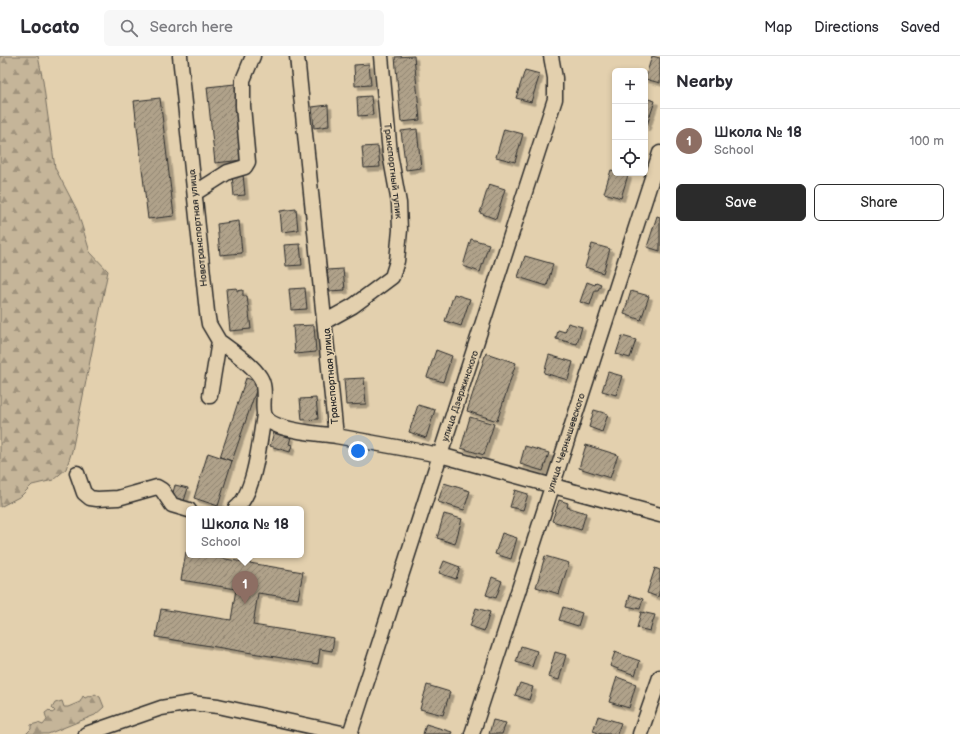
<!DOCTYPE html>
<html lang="en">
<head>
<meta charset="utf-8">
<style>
  :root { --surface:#fff; --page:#f7f7f7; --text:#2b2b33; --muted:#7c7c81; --line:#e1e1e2; --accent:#2b2b2b }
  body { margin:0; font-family:"Balsamiq Sans",sans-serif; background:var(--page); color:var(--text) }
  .controls { position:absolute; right:12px; top:12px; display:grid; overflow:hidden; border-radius:6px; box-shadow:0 2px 6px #0003 }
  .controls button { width:36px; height:36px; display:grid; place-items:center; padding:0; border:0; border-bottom:1px solid var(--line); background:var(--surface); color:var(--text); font:20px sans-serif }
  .you { position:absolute; left:358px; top:395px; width:14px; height:14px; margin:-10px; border:3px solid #fff; border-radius:50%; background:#1a73e8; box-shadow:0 0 0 6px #1a73e833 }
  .badge { display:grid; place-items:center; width:26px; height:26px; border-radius:50%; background:var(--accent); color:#fff; font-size:13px; font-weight:700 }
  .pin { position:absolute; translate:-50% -33px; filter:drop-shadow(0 1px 2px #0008) }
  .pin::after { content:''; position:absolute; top:21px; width:14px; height:12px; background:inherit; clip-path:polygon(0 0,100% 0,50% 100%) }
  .popup { position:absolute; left:186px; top:450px; width:118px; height:52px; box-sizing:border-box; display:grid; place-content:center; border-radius:6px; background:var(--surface); filter:drop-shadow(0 1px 3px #0005); font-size:13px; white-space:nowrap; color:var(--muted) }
  .popup b { font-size:15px; color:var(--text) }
  .popup::after { content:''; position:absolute; left:50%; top:100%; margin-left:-8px; border:8px solid transparent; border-top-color:var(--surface) }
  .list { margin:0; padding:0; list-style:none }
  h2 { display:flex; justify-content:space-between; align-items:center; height:52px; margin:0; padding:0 16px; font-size:17px }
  h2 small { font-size:13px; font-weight:400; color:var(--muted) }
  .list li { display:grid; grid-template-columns:26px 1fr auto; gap:12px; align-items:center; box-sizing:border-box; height:64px; padding:0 16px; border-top:1px solid var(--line) }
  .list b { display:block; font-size:15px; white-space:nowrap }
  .list p { margin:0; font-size:13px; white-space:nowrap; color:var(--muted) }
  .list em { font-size:13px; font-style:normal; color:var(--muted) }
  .actions { display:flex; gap:8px; padding:12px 16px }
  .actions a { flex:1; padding:9px 0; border:1px solid var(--accent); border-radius:6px; text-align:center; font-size:14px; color:var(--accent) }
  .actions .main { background:var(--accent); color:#fff }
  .icon { flex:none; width:22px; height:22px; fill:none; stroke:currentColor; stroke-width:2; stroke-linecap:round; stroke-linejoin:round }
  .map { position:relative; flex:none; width:660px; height:678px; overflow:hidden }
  header { display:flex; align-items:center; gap:24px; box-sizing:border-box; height:56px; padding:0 20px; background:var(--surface); border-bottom:1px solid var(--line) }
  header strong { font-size:19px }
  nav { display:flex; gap:22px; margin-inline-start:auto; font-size:14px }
  .search { width:280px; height:36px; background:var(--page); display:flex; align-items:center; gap:10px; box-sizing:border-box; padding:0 14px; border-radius:6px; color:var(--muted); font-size:15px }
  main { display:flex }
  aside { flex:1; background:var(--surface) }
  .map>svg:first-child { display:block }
  .forest { fill:url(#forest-firs); stroke:#787062 }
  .building { fill:url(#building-hatch); stroke:#2b2b2b; filter:url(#shadow) }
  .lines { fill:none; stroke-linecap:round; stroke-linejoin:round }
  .minor-casing { stroke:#2b2b2b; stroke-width:17 }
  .minor { stroke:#e3d0ae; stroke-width:14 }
  .labels { text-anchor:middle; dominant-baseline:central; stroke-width:3.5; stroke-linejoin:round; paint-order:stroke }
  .street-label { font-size:10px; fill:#2b2b2b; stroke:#e3d0ae }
</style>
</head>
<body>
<header>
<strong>Locato</strong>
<div class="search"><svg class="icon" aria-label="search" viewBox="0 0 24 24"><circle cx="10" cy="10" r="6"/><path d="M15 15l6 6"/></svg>Search here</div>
<nav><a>Map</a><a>Directions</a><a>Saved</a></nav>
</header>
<main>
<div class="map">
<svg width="660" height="678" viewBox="0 0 660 678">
  <defs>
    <pattern id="forest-firs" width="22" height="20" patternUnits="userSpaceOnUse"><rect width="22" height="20" fill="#c5b599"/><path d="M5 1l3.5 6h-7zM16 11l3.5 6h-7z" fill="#a0937d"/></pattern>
    <pattern id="building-hatch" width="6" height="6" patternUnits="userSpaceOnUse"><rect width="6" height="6" fill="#b0a28a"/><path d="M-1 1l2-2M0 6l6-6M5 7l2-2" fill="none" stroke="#8f8471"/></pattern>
    <filter id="shadow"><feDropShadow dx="3.5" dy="3.5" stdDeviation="0" flood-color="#0004"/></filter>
  </defs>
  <rect width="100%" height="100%" fill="#e3d0ae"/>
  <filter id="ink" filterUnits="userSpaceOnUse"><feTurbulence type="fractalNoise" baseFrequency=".025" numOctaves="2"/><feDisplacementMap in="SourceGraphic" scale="8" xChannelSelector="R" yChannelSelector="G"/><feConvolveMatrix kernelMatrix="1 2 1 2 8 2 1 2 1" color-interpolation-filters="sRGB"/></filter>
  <g filter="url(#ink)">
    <path class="forest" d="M0,0H38L43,25L55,112L77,154L90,196L108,215L72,395L66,413L53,424L32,429L21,440L0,451Z
      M95,638L100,641L104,651L95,659L48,678H26L31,673V669L38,667L43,669L47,664L45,657L49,654L52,657L55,655L52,652L55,647L62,645L64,651H68L80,646L83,640L85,642L89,640L91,641Z"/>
    <path class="building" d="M414,0L420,64L401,66L395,1Z
      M652,0L660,2V27L645,23Z
      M369,8L371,29L355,30L354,9Z
      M525,14L540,18L531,46L516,42Z
      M235,28L243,104L215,107L207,31Z
      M371,40L373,59L358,60L357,41Z
      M160,42L174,160L148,163L134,45Z
      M645,42L655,45L646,72H645Z
      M328,49L329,70L314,72L312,51Z
      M417,73L421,112L406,114L401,75Z
      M504,73L523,78L515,106L496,101Z
      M378,90L380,111L364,112L362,91Z
      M611,114L615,115V117L628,119L621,142L604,137Z
      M243,118L245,139L234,140L232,119Z
      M489,128L505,133L496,163L480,157Z
      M296,153L298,174L282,176L280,155Z
      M657,160L660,161V195L647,191Z
      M239,165L242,197L220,199L217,168Z
      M471,183L489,188L480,216L463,210Z
      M300,188L302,209L286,210L284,189Z
      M592,188L610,193L603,217L585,211Z
      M525,200L553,208L547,230L518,221Z
      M343,213L345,234L329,235L327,214Z
      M587,226L595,229L596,226L601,228L598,234H595L590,249L580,246Z
      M237,232V235L243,234V240H247L251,273L230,275L226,233Z
      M305,232L307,253L291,254L289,233Z
      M631,235L649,240L641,264L624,258Z
      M454,238L470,243L461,270L445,265Z
      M568,267L582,271L577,288L556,283L558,274L565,276Z
      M314,269L316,296L295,298L293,270Z
      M622,280L636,284L630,302L616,298Z
      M436,294L452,300L443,326L427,321Z
      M486,297L516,307L497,365L467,355Z
      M549,299L573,306L568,324L544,317Z
      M608,316L622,320L616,339L602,335Z
      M246,322L259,326L232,405L220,401Z
      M364,322L366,348L346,349L344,323Z
      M316,342L318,363L302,364L300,343Z
      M418,349L435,354L426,382L409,376Z
      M594,354L608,358L602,376L589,371Z
      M470,361L494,368L484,399L461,392Z
      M274,376L291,381L289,388L292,389L290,396L270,390Z
      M586,389L618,399L610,422L579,412Z
      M525,390L549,397L543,415L520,408Z
      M208,397L232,405L218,450L194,442Z
      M444,427L470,435L464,454L438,446Z
      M175,429L188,432L183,448L171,444Z
      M515,434L528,438L523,454L510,451Z
      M559,444L568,447L567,451L586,457L581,474L552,465Z
      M444,458L462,463L455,488L437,482Z
      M502,477L517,482L511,503L495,498Z
      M186,496L189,497V499H202L303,516L298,543L258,537L253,569L334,582L332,595L320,593L318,608L156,581L161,553L231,564L236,533L181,524Z
      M545,500L569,507L559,538L536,531Z
      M444,505L460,511L456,523L439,517Z
      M655,512L660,514V533L658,541L647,537Z
      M492,521L502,525L496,542L486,539Z
      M630,539L643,543L640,553L627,550Z
      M563,551L582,557L578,570L559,564Z
      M476,552L490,556L484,575L470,570Z
      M641,556L655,559L650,575L637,572Z
      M521,590L537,595L532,611L516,606Z
      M555,596L566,599L559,624L548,621Z
      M615,596L640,605L635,619L610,610Z
      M617,621L636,628L629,652L609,646Z
      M520,627L533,631L529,644L515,639Z
      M427,629L450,636L443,659L420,653Z
      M598,660L621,667L617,678H601L593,675Z
      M493,664L506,667L502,678H489Z
      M426,668L452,676L451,678H423Z"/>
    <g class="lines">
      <g class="minor-casing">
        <path id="minor" d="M180,0L207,256L209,268L219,285L210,340
          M297,0L336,380L440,399L660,459
          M195,137L228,116L245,111L248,106L243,50V24L253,0
          M326,265L353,250L392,221L397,205L400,174L399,147L390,98L381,0
          M219,285C232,295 251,307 260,321C267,332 262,345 264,357C267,376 321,377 336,380
          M77,417L84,437L90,442L97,443L118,442L157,431L162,434L172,449L189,454
          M235,453C255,439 260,382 264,359
          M86,678L161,652L191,647L218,650L346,678
          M350,678L555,43V22L551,0
          M472,678L660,97
          M640,678L660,621"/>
      </g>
      <use href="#minor" class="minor"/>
    </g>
  </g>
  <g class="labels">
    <g class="street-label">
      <text transform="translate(393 115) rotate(83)">Транспортный тупик</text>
      <text transform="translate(198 172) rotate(-96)">Новотранспортная улица</text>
      <text transform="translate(331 320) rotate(-95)">Транспортная улица</text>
      <text transform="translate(460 340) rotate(-71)">улица Дзержинского</text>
      <text transform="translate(566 387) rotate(-72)">улица Чернышевского</text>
    </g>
  </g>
</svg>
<div class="controls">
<button>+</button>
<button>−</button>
<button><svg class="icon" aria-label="locate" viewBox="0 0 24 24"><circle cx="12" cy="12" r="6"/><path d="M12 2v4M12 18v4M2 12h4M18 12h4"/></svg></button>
</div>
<div class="you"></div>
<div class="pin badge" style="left:245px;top:548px;background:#8d6e63">1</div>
<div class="popup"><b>Школа № 18</b>School</div>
</div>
<aside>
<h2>Nearby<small></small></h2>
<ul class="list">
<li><span class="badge" style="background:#8d6e63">1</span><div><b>Школа № 18</b><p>School</p></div><em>100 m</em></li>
</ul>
<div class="actions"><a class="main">Save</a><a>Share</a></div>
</aside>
</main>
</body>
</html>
